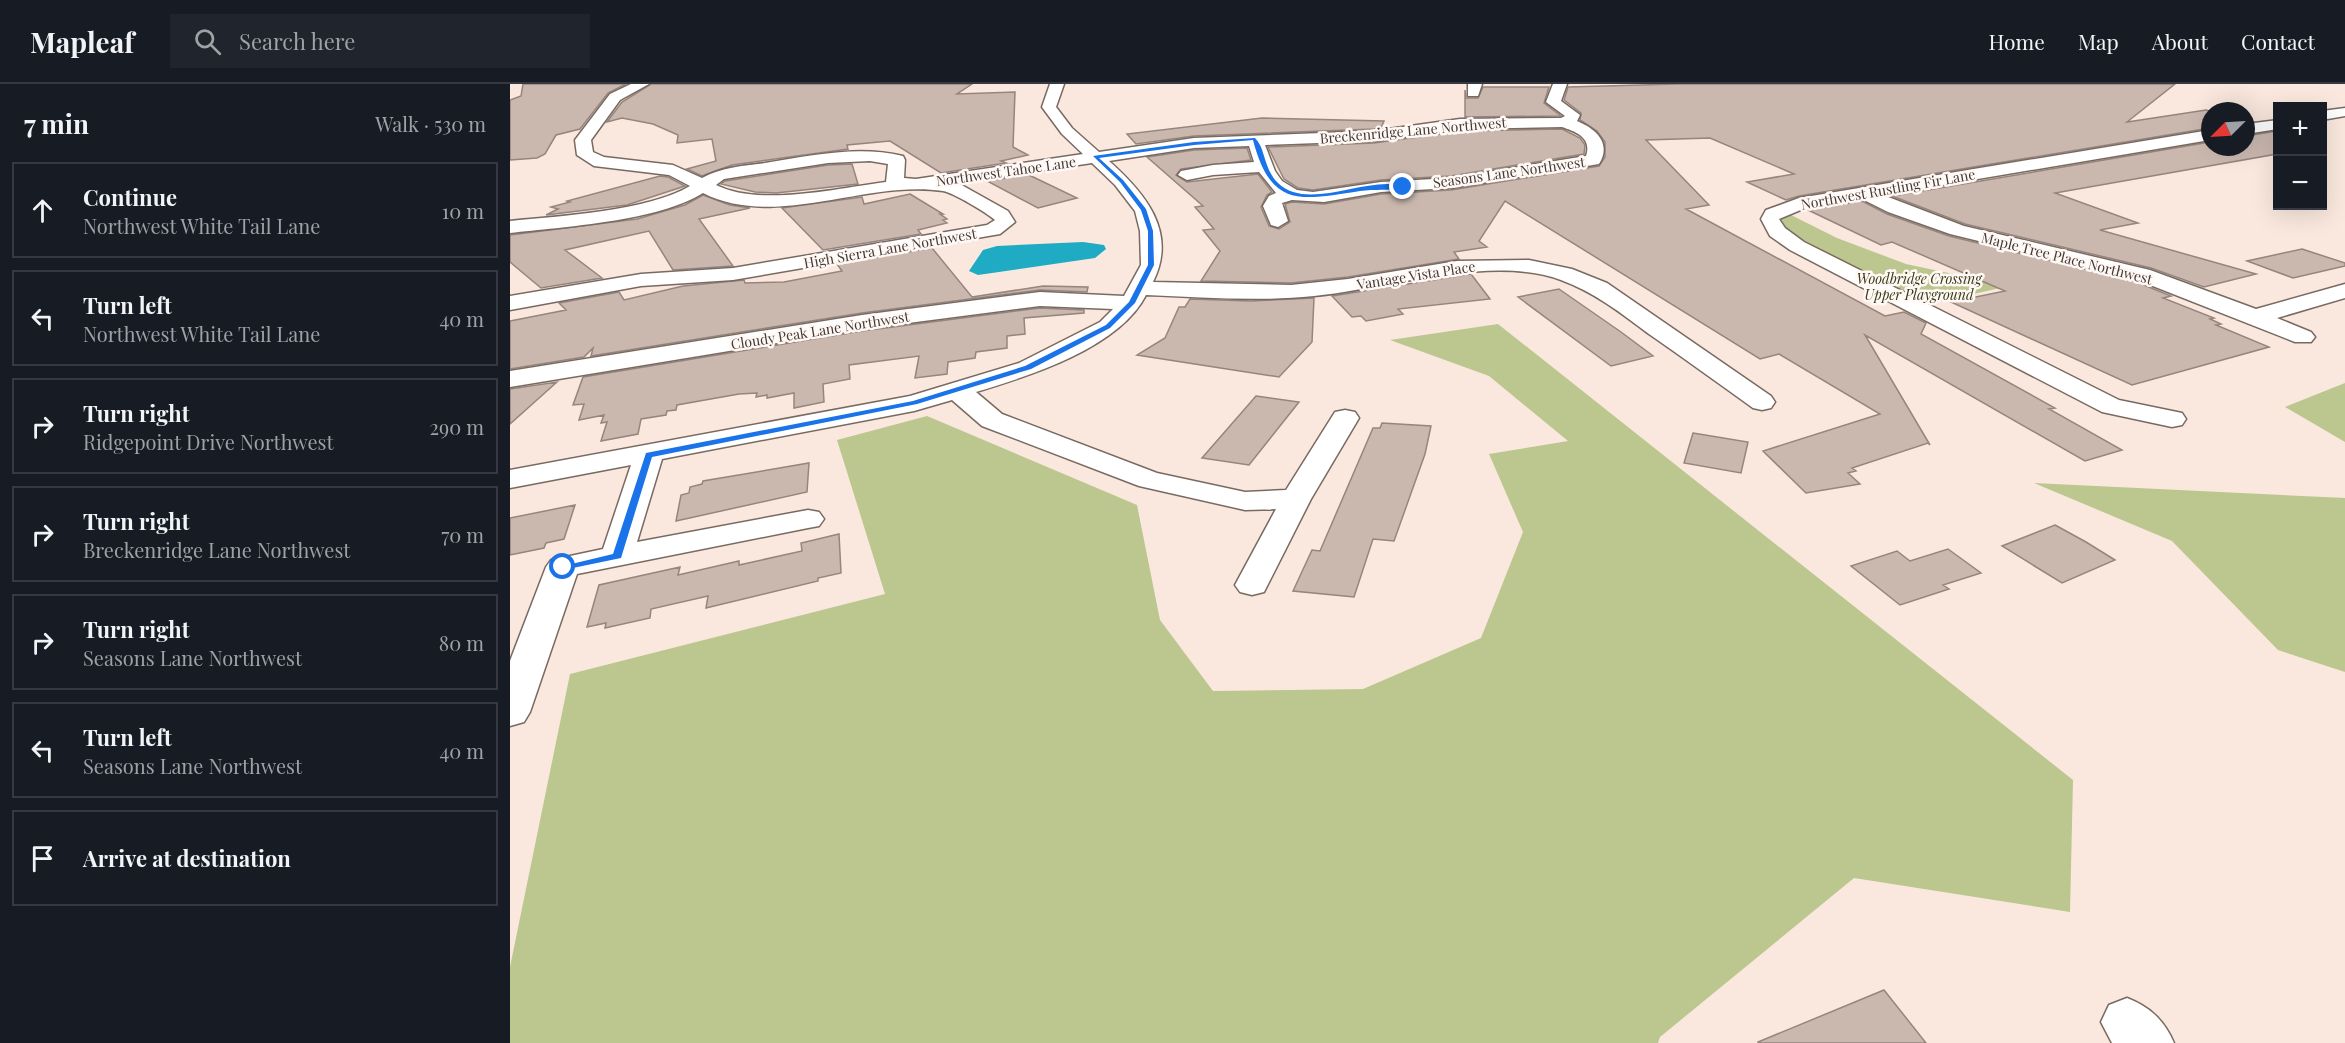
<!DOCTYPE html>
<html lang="en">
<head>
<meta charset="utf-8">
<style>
  :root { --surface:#171b24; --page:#20242c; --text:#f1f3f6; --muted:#9ea1a6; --line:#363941 }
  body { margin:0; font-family:"Playfair Display",serif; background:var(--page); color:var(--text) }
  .controls { position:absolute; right:18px; top:18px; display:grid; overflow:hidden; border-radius:0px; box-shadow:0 6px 24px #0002 }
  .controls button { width:54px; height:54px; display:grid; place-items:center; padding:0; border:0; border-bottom:2px solid var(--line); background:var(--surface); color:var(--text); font:30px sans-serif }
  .compass { position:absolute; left:1691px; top:18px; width:54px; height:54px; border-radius:50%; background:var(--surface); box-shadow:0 6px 24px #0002; rotate:246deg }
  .stop { position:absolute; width:18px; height:18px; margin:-14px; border:4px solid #1a73e8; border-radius:50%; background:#fff }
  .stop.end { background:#1a73e8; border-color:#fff; box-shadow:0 2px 6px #0008 }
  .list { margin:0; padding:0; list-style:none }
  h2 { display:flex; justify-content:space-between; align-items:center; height:78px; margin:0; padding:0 24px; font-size:26px }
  h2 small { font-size:20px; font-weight:400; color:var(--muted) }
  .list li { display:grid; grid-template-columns:39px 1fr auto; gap:18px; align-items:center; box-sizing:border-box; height:96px; margin:0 12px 12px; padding:0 12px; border:2px solid var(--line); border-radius:0px }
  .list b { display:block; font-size:22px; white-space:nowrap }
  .list p { margin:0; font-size:20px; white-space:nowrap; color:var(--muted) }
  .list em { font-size:20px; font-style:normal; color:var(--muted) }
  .icon { flex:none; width:33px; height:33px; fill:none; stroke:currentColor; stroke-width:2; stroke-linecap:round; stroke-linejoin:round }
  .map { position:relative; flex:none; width:1835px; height:959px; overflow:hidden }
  header { display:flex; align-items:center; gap:36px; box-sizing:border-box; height:84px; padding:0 30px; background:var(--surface); border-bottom:2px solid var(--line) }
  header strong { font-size:28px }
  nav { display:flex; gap:33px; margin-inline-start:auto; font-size:21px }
  .search { width:420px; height:54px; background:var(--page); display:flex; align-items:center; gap:15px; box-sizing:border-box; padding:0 21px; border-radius:0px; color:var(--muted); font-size:22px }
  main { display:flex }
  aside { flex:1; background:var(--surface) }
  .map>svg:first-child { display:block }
  .green { fill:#bbc78e }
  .water { fill:#1eabc3 }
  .building { fill:#cab8af; stroke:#95857d; stroke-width:1.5 }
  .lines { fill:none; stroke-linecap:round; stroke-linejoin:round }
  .minor-casing { stroke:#786a60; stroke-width:3 }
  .minor { fill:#fff; fill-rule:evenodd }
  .route { fill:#1a73e8 }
  .labels { text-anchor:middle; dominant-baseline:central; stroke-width:5; stroke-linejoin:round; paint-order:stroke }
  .far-street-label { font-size:14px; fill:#413a36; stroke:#fff8f4 }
  .far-park-label { font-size:14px; font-style:italic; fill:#363d18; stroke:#fff8f4 }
</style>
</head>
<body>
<header>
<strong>Mapleaf</strong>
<div class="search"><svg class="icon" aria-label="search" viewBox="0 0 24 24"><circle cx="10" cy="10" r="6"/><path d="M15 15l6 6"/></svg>Search here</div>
<nav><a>Home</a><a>Map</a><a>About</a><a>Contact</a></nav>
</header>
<main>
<aside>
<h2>7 min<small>Walk · 530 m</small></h2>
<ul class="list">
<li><svg class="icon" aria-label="ahead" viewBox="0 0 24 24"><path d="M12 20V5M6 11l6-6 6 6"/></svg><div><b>Continue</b><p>Northwest White Tail Lane</p></div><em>10 m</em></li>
<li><svg class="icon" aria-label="left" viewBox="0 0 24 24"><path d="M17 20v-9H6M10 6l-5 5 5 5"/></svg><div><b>Turn left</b><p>Northwest White Tail Lane</p></div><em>40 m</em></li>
<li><svg class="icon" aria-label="right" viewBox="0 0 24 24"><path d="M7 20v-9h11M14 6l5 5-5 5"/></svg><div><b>Turn right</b><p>Ridgepoint Drive Northwest</p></div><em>290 m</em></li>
<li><svg class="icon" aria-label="right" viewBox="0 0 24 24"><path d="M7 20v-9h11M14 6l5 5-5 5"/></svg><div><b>Turn right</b><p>Breckenridge Lane Northwest</p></div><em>70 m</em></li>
<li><svg class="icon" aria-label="right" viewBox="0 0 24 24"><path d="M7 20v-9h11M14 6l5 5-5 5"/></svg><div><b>Turn right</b><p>Seasons Lane Northwest</p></div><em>80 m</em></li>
<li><svg class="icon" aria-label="left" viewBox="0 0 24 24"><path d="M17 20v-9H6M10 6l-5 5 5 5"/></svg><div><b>Turn left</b><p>Seasons Lane Northwest</p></div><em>40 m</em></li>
<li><svg class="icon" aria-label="arrive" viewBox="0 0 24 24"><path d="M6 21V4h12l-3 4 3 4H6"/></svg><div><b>Arrive at destination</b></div></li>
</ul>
</aside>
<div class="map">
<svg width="1835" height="959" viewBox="0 0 1835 959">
  <rect width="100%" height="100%" fill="#fae8de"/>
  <path class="green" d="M1273,127L1327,154L1396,180L1499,202L1406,223L1261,141Z
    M988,240L1563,696L1560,828L1344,794L1150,953L1148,959H0V883L60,590L375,510L327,356L417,332L627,421L650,536L703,607L853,605L971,554L1013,448L979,370L1058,357L979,292L880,256Z
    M1835,299V358L1775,323Z
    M1524,399L1835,414V588L1768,566L1662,457Z"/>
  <path class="water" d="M573,158L594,161L596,165L585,174L468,191L459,187L473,166L487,162Z"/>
  <path class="building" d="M13,0H116L98,9L70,45L46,51L35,70L27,74L0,76V16L11,12Z
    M141,0H462L447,10L505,8L503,63L518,71L491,77L496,79L431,89L380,57L337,61L338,65L222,81L192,92L177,85L206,77L202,55L167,59L168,51L143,40L112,34L97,38L112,18Z
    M1168,0H1665L1617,38L1696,26L1700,27V44L1289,112L1276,116L1237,98L1284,90L1200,54L1136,56L1199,121L1176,125L1375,232L1394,228L1416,239L1411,250L1545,324L1539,325L1612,366L1575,377L1355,251L1420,361L1418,359L1342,384L1346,387L1338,389L1350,400L1296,409L1253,367L1370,330L1269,270L1250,275L995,117L969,157L977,163L944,168L949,175L838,193L781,199L691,197L710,167L693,146L704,145L685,123L693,122L637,73L684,66L737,64L741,76L671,85L666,91L677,98L748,90L762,108L757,111L751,123L759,142L769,145L780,138L775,120L782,118L814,120L871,110L941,106L1089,82L1095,73V58L1087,47L1070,36L1071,29L1054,16L1058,3Z
    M973,3H1039L1034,19L1051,32L955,33V6L956,14H968Z
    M752,34L874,37L871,44L864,45L684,52L626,60L617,50Z
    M1052,45L1070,54L1075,61L1074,70L941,92L871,96L803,106L788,104L774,95L758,63L864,59L951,47Z
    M1767,47V70L1545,109L1628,139L1590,146L1746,190L1694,203L1641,184L1455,140L1382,112L1700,58V63H1736V52Z
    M342,80L348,100L266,109L245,108L211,100L215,97L318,81Z
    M519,91L567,114L528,124L477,97Z
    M150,92L158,93L175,102L117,121L36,131L48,125L41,123L60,118L57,117Z
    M400,110L433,130H430L437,135L433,136L437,139L408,146L411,150L313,166L272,124L352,113L354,120Z
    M193,111L220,121L240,124L189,135L223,182L163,186L139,147L55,166L92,194L31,204L0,178V151L127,135L175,121Z
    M1352,117L1377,130L1439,152L1624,197L1661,212L1653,214L1704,234L1700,235L1711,240L1706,241L1759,263L1622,301L1441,218L1495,207L1382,158L1371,161L1298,126Z
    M422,164L462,213L533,202L578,203L577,208L530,206L352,229L81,272L83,264L74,273L0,285V237L56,226L49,219L109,208L114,216L173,202L234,196L235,199L274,198L332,187L327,180Z
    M1792,165L1835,179V182L1783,194L1737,177Z
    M961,190L980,215L888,225L893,230L856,237L851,232L842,233L822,212Z
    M1049,205L1111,248L1143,272L1101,282L1008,213Z
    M804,214L802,258L769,293L627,271L655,254L669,223H675L680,215L741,217Z
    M530,224L574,226V229L514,234L515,250L497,252V264L466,268L465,274L438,278L437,290L405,294L409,272L339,281L340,295L313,300L314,318L284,324V309L257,314V311L246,313L247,309L229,310L167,321L166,326L157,327L156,331L131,335L128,350L91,357L97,338L91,339L94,331L69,336L74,320L63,321L73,293L352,247Z
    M47,298L0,340V305Z
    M746,312L789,318L739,381L692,374Z
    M872,339L921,342L915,370L884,457L863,455L844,513L783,507L802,466L810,467L863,344H870Z
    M1183,349L1238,358L1231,389L1174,379Z
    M299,379L297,408L166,437L171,411L179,409L180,403L192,400L193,397Z
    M65,421L54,455L36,459L34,464L0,471V434Z
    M1545,441L1576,458L1605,476L1552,499L1492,462Z
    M329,450L331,489L308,494V497L196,524L198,512L141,525L140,534L95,544L96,539L77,543L89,501L170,483L168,491L229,477V481L292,467L291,459Z
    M1438,465L1471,489L1433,501L1439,505L1390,521L1341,482L1387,467L1400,477Z
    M1374,906L1416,959H1248V958Z"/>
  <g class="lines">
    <g class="minor-casing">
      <path id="minor" d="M121,0H139L110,16L81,56L83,68L94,73L163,81L192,94C211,83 233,82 255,79C300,72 347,61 393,72L395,76L394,94L406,95L573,70L552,50L532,23L540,0H554L546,23L562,44L589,68L684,54L864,47L950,35L1051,34L1055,32L1036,18L1043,0H1057L1051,17L1070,31L1067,37C1086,45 1102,59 1089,80L941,104L871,108L814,118L782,116L772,119L778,137L768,143L761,141L753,122L759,112L766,109L749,88L703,91L677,96L668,91L671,87L703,81L744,78L739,62L684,64L599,77C635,109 668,148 643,198L781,201L838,195L947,177L1019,176L1062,185L1097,199L1261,312L1265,318L1261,324L1252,326L1243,324C1208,299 1174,274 1139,250C1111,229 1084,208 1051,196C981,170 876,205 804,212C748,218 692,213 636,211C609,264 519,292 466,308L492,330L647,389L735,408L776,406L825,328L835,326L845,328L849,334L801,415L754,508L742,511L730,508L725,501L766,425L735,426L629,402L472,342L442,316L404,327L152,375L127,458L298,426L309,428L314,435L309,442L298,444L67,490L20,628L14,638L0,642V577L36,483L41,476L93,465L121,381L0,404V386L400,312L509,279L590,238L603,225L530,222L352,245L0,303V287L352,231L530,208L614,212L631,181L630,147L625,127L605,101L582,79L448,99L498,127L505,138L490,150L223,196L131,202L0,226V212L131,190L223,184L477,141L485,136C477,129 444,109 433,107C358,95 265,146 193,109C149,137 53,143 0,149V137C50,132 138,127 180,102L159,91L84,82L67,71L65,56L100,10ZM1052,43C1067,48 1082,54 1076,72L941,94L871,98L803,108L787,106L772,97L765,87L755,61L864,57L950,45ZM360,77L378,80L376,98C328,104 250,123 206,101L214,95L318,79Z
        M958,0H972L968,12H958Z
        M1835,24V32L1812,36V27Z
        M1768,36V45L1736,50V40Z
        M1700,46V56L1373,111L1454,142L1640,186L1746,225L1835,200V214L1767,234L1801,248L1805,253L1801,258H1785L1625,195L1440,150L1378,128L1352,115L1293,125L1269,135L1275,144L1294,158L1609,316L1672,329L1676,335L1672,341L1662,343L1592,328L1280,166L1260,152L1251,135L1256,126L1289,114Z
        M1617,914C1640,923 1654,936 1664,959H1602L1591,938L1599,921Z"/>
    </g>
    <use href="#minor" class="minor"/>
  </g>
  <path class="route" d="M745,54C756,65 753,84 768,99C799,129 860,89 896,103C886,107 863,105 850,107C791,116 761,125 743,56L684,61L589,74L613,96L636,125L643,147L644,181L625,219L600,244L521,285L407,320L142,373L111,474L53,486L49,483L103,470L136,369L403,317L515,282L596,241L619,218L638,181V147L631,126L610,98L583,72L684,58Z"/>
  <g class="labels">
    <g class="far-street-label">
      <text transform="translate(903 46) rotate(-5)">Breckenridge Lane Northwest</text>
      <text transform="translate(496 87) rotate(-8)">Northwest Tahoe Lane</text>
      <text transform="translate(999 88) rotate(-8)">Seasons Lane Northwest</text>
      <text transform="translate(1378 105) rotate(-10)">Northwest Rustling Fir Lane</text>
      <text transform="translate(380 164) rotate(-10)">High Sierra Lane Northwest</text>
      <text transform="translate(1557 174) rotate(14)">Maple Tree Place Northwest</text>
      <text transform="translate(906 191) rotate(-9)">Vantage Vista Place</text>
      <text transform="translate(310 246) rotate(-9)">Cloudy Peak Lane Northwest</text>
    </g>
    <g class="far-park-label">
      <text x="1409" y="194">Woodbridge Crossing<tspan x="1409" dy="16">Upper Playground</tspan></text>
    </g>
  </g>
</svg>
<div class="controls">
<button>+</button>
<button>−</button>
</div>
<svg class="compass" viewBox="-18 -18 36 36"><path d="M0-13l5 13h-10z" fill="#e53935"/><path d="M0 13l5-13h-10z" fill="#9ea1a6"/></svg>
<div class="stop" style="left:53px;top:483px"></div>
<div class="stop end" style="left:893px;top:103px"></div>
</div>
</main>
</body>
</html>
